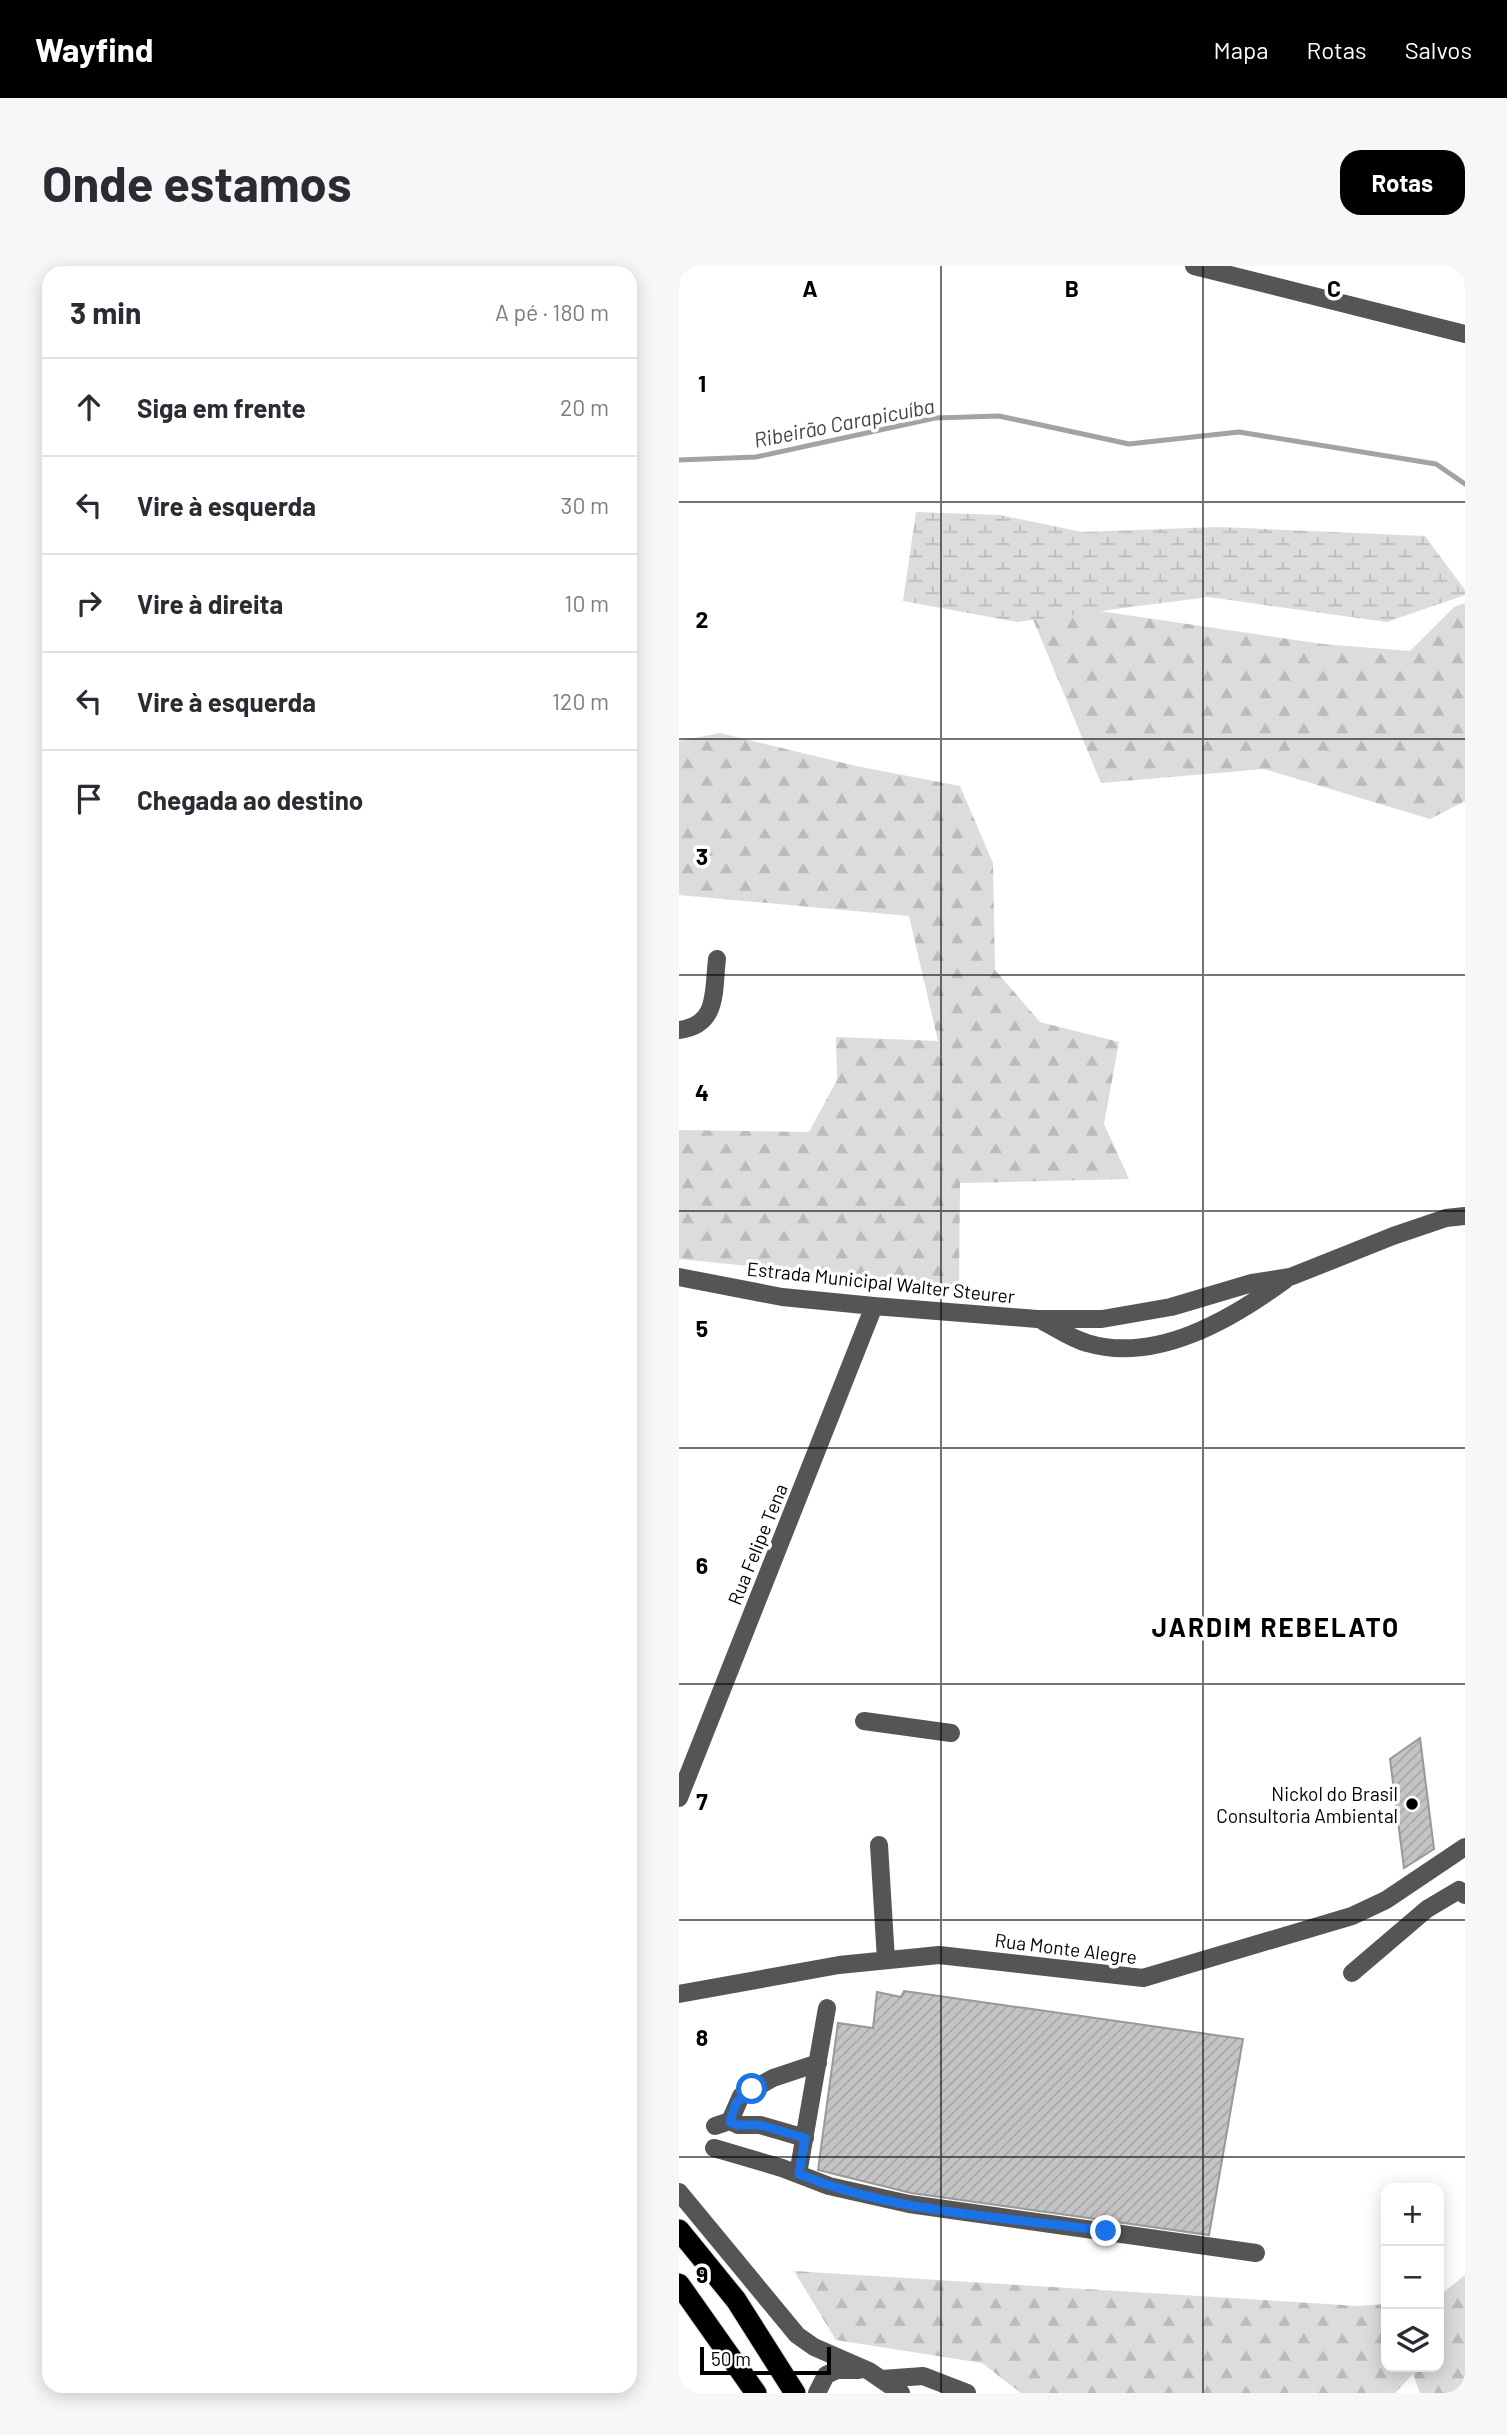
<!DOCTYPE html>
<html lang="pt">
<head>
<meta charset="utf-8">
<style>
  :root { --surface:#fff; --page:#f7f7f7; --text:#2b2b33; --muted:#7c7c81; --line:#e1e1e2; --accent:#000 }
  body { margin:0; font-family:Barlow,sans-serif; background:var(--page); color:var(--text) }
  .controls { position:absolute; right:21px; bottom:21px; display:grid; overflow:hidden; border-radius:14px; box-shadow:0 4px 18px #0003 }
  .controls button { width:63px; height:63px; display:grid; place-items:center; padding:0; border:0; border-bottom:2px solid var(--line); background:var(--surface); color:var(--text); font:35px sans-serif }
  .scale { position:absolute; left:21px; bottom:18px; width:131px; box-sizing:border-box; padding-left:7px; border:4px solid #000; border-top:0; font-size:19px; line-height:24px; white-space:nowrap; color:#000; -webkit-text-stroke:5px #fff; paint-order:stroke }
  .stop { position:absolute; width:21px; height:21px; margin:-16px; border:5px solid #1a73e8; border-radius:50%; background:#fff }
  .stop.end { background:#1a73e8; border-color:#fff; box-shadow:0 2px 7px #0008 }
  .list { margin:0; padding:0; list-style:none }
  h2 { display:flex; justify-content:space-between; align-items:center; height:91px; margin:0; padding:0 28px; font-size:30px }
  h2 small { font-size:23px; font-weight:400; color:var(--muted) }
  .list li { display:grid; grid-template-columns:46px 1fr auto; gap:21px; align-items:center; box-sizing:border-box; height:98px; padding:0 28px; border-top:2px solid var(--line) }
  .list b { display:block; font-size:26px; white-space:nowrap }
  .list em { font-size:23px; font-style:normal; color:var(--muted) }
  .icon { flex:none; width:38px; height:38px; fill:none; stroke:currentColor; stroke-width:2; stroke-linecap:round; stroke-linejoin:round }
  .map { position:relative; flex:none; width:786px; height:2127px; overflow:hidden; border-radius:21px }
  header { display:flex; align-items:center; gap:42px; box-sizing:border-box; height:98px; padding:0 35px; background:var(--accent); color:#fff }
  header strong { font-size:33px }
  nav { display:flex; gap:38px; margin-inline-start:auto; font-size:24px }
  .intro { display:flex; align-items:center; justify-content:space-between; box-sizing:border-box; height:168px; padding:0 42px }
  h1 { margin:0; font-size:49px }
  .button { padding:18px 32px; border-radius:21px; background:var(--accent); color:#fff; font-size:24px; font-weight:700 }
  main { display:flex; gap:42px; padding:0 42px }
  aside { flex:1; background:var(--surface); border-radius:21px; box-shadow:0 4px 18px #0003 }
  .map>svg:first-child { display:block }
  .forest { fill:url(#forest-firs) }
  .wetland { fill:url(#wetland-marsh) }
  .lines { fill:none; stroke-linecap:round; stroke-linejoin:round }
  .stream { stroke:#a3a3a3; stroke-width:5 }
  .building { fill:url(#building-hatch); stroke:#999; stroke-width:2 }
  .highway-casing { stroke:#dbdbdb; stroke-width:23 }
  .minor { stroke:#555; stroke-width:18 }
  .highway { stroke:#000; stroke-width:21 }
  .route { stroke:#1a73e8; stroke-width:9 }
  .grid { fill:none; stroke:#000; stroke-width:2; stroke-opacity:0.55 }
  .poi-dot { fill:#000; stroke:#fff; stroke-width:2.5 }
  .labels { text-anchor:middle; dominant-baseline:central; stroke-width:7; stroke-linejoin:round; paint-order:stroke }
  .street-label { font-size:19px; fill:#000; stroke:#fff }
  .poi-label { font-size:19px; fill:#000; stroke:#fff; text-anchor:end }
  .water-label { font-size:21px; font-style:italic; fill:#444; stroke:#fff }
  .district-label { font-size:26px; font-weight:bold; letter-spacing:2px; fill:#000; stroke:#fff }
  .grid-label { font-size:23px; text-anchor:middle; font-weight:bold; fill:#000; stroke:#fff; stroke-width:7; stroke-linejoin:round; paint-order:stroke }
</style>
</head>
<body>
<header>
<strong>Wayfind</strong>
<nav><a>Mapa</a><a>Rotas</a><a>Salvos</a></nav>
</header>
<div class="intro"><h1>Onde estamos</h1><a class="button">Rotas</a></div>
<main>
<aside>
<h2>3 min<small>A pé · 180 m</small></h2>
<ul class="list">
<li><svg class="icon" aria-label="ahead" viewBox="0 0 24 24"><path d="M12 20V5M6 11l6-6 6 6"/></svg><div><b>Siga em frente</b></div><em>20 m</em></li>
<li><svg class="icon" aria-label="left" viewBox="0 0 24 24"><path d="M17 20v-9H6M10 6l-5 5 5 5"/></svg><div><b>Vire à esquerda</b></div><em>30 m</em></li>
<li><svg class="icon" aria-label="right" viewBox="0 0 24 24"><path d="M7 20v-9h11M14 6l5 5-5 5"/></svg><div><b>Vire à direita</b></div><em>10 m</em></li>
<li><svg class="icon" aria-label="left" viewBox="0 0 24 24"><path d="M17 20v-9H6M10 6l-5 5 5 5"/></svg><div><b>Vire à esquerda</b></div><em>120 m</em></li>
<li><svg class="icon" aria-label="arrive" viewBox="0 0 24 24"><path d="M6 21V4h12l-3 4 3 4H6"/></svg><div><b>Chegada ao destino</b></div></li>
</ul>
</aside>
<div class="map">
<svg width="786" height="2127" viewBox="0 0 786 2127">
  <defs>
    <pattern id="forest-firs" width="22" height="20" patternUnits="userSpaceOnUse" patternTransform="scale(1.75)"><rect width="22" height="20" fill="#dcdcdc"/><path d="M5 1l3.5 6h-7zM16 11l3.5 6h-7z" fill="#bbb"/></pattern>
    <pattern id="wetland-marsh" width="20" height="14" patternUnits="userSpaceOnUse" patternTransform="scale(1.75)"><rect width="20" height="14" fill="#dcdcdc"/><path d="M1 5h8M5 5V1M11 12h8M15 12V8" fill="none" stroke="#bbb"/></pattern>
    <pattern id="building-hatch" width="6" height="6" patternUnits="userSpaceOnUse" patternTransform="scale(1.75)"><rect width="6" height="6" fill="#c4c4c4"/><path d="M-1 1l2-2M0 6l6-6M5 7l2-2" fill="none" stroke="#a7a7a7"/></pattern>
  </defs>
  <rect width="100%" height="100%" fill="#fff"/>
  <path class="forest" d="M346,334L643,378L731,385L775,341L786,337V535L751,553L585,503L422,517Z
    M41,467L177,500L281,520L314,597L316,704L361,756L440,776L425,858L450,913L281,917L280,1021L0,993V864L130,866L158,814L157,771L259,775L230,650L0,629V475Z
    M115,2005L680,2040L707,2038V2101H760V2030L786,2009V2127H741L734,2108L716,2127H342L303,2097L157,2074Z"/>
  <path class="wetland" d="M237,246L321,249L403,266L539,261L746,270L786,324V329L708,356L529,331L338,356L224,335Z"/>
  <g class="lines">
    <path class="stream" d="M0,194L77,191L256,152L320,150L450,178L560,166L757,198L786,218"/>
  </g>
  <path class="building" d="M741,1472L755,1583L725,1602L711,1493Z
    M225,1725L564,1773L530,1969L232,1927L139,1904L159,1757L194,1762L198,1726L222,1731Z"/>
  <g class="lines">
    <g class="highway-casing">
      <path id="highway" d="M0,1964L57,2034L116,2127
        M0,2018L77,2127"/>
    </g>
    <path class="minor" d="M515,0L786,68
      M0,764C40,759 34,725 38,693
      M0,1011L103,1031L195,1040L358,1053H423L492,1041L573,1017L611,1011L714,970L767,952L786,950
      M365,1056C379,1063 393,1073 408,1077C477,1098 553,1053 606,1014
      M185,1455L272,1467
      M0,1532L195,1040
      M200,1579L207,1694
      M673,1707L748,1643L780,1624L786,1629
      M0,1728L160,1699L260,1689L464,1712L673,1650L707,1634L786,1581
      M51,1855L62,1830L94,1812L139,1797
      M36,1860L51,1855L59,1859H81L126,1872
      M35,1882L103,1902L150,1920L230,1938L577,1987
      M119,1908L148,1742
      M0,1926L118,2069L135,2081L190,2105L222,2127
      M203,2113L244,2110L288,2127
      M138,2127L147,2109L158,2104H180"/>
    <use href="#highway" class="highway"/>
  </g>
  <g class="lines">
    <path class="route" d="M73,1823L57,1837L51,1856L58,1859H81L126,1872L120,1908C215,1947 326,1951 427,1965"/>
  </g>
  <path class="grid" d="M262,0V2127M524,0V2127M0,236H786M0,473H786M0,709H786M0,945H786M0,1182H786M0,1418H786M0,1654H786M0,1891H786"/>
  <circle class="poi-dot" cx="733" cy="1538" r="7"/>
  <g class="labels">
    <g class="street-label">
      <text transform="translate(202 1016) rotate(6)">Estrada Municipal Walter Steurer</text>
      <text transform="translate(78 1278) rotate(-68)">Rua Felipe Tena</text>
      <text transform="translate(387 1682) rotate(7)">Rua Monte Alegre</text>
    </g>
    <g class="poi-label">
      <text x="719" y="1527">Nickol do Brasil<tspan x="719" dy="22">Consultoria Ambiental</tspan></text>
    </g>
    <g class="water-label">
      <text transform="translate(165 156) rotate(-11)">Ribeirão Carapicuíba</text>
    </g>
    <g class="district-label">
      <text x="597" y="1360">JARDIM REBELATO</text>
    </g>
  </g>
  <g class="grid-label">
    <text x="131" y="31">A</text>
    <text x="393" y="31">B</text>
    <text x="655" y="31">C</text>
    <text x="23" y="126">1</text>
    <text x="23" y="362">2</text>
    <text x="23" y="599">3</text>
    <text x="23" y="835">4</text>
    <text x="23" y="1071">5</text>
    <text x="23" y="1308">6</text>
    <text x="23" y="1544">7</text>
    <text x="23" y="1780">8</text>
    <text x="23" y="2017">9</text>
  </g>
</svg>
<div class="controls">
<button>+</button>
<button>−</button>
<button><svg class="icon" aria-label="layers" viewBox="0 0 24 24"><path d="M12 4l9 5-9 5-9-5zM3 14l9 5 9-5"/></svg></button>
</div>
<div class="scale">50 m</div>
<div class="stop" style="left:73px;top:1823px"></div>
<div class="stop end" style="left:427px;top:1965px"></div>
</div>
</main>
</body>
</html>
